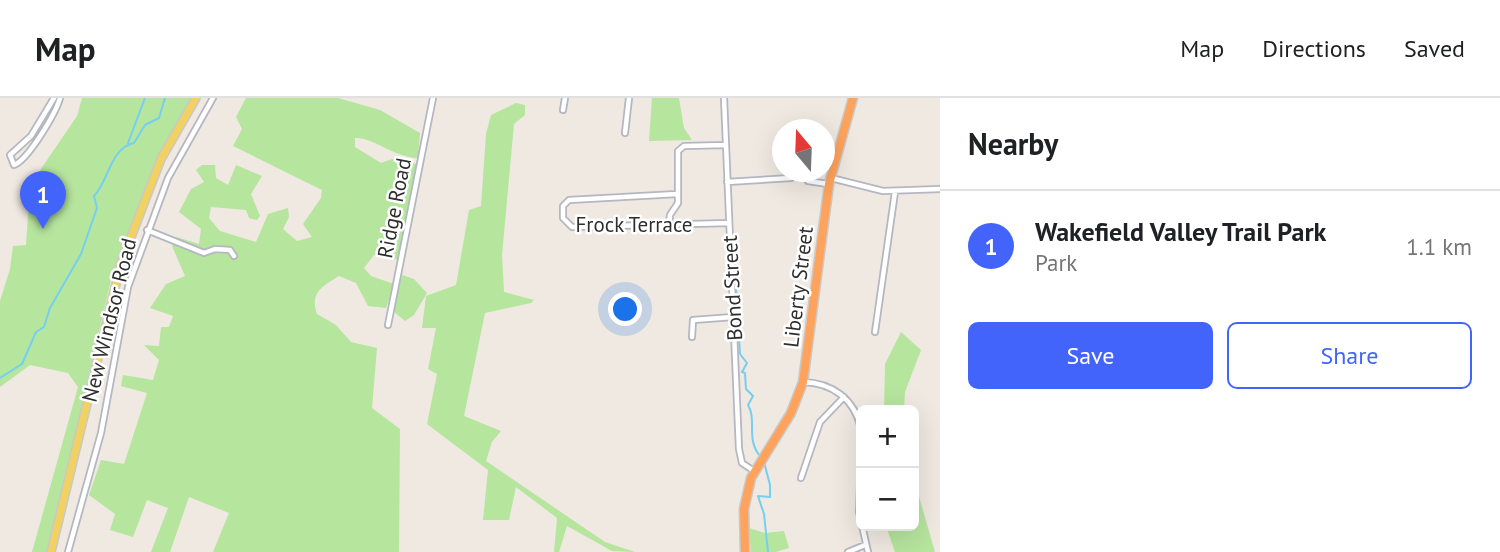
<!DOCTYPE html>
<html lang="en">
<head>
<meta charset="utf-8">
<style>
  :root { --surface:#fff; --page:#f2f2f2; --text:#202124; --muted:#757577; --line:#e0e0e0; --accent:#4264fb }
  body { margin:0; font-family:"PT Sans",sans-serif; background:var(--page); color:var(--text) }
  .controls { position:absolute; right:21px; bottom:21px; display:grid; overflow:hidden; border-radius:10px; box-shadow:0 7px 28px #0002 }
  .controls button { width:63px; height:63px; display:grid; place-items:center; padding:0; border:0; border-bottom:2px solid var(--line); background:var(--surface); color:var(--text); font:35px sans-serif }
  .compass { position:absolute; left:772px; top:21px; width:63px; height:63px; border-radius:50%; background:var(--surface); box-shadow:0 7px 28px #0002; rotate:341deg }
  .you { position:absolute; left:626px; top:212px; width:24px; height:24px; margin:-18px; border:5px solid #fff; border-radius:50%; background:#1a73e8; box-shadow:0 0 0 10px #1a73e833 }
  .badge { display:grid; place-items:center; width:46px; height:46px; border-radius:50%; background:var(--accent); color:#fff; font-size:23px; font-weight:700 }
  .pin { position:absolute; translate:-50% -58px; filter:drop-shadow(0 2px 4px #0008) }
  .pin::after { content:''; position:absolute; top:37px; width:24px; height:21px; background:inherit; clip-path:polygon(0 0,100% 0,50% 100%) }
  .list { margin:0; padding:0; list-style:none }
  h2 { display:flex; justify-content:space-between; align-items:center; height:91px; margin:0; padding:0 28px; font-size:30px }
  h2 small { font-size:23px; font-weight:400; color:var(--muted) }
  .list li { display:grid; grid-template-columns:46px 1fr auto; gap:21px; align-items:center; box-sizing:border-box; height:112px; padding:0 28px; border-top:2px solid var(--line) }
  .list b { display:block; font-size:26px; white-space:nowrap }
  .list p { margin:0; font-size:23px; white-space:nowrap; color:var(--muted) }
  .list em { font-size:23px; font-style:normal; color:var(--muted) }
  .actions { display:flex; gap:14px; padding:21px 28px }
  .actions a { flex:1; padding:16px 0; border:2px solid var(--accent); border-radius:10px; text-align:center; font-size:24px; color:var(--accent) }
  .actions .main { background:var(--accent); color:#fff }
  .map { position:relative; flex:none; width:940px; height:454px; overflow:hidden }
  header { display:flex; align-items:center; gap:42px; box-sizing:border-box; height:98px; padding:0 35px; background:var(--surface); border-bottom:2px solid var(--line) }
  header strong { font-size:33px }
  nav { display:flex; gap:38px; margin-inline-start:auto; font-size:24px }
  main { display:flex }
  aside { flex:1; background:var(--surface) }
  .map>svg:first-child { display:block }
  .green { fill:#b6e59e }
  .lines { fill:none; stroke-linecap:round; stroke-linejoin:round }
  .stream { stroke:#75cff0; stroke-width:2 }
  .minor-casing { stroke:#b4b7c1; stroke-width:8 }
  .major-casing { stroke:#c9c9c9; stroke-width:10 }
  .highway-casing { stroke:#c9c9c9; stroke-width:11 }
  .minor { stroke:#fff; stroke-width:4.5 }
  .major { stroke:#f2d163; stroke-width:7 }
  .highway { stroke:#ffa35c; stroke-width:8 }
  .labels { text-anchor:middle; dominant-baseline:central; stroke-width:5; stroke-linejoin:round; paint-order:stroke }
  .street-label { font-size:21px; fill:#2e2e2e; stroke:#fff }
</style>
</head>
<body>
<header>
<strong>Map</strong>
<nav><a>Map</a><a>Directions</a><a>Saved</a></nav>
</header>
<main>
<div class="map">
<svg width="940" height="454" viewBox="0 0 940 454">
  <rect width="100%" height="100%" fill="#efe9e1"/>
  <path class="green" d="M82,0H193C159,59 132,117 111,182L48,454H32L78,289L68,275L30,267L0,289V203L10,171L13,148L26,147L30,87L77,18Z
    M246,0H338L380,12L420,35L418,60C393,59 373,39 355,40V49L381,65L392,61L417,66L399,162L374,157L364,170L371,178L394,186L386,210L368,208L356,185L339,178C321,189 310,195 317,216L336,227L351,244L377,250L372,310L400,331L399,454H213L229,415L189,399L170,454H151L168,410L147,402L133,439L110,432L115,416L89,397L101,362L124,366L147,295L121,288L123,277L153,282L159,262L144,247L159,248L161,229H169L173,218L150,210L166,186L185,178L172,148L176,139L199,146L201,131L179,114L191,91L204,84L196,72L202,67H215L216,80L228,87L236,67L262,78L251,96L260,118L257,122L249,120L246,112L211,109L209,120L220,133L256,144L268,116L288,110L289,119L283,131L297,143L312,139L303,126L321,100L322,92L233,48L242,31L236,19Z
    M652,0H679L684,30L692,42L649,43Z
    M516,5L525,7V17L514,26L502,157L504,194L534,202L531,205L485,215L464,318L501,333L492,344L486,363L605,444L635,454L612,453L567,428L559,454H554L557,420L516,389L509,422H483L488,372L427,326L437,276L428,271L436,230H422L426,198L456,187L469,112L481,108L486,36L491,17Z
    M402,177L414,181L427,195L414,217L405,223L393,213Z
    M901,234L921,252L905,294L904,312H884L885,266Z
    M914,381L935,454H895L886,428H914Z
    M749,430L765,435L784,433L789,450L776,454H751Z"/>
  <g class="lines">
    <path class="stream" d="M128,45L145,0
      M734,147L735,170
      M735,175L740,256L747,265L742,274L745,275L746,291L753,298L748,307C757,322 746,339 759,357
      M0,280L22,266L36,234L44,229L50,210L81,156L97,110L94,98C109,83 110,50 134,45L145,27L159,20L165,0
      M764,364L770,387V399L758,398L764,416L768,454"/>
    <g class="minor-casing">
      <path id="minor" d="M54,0L31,38L10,57L14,67C28,62 56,15 60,0
        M724,0L739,351L742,365L754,373
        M563,12L565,0
        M625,35L629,0
        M831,80L883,93L940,91
        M808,83L828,86
        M727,84L791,80
        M677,96L569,102L563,108V120L572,129L729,125
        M669,126L670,117L678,105V53L684,48L726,47
        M147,132L204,155L215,151L230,152L234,158
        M388,227L433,0
        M875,234L895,94
        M692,239L693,222L733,219
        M803,284C833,285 854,301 861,330
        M861,360L859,414L868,454
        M801,380L820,324L844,299
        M68,454L101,335L128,189L168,80L213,0
        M848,454L865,447"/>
    </g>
    <g class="major-casing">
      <path id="major" d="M51,454L121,165L161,61L196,0"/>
    </g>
    <g class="highway-casing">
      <path id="highway" d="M745,454L744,411L751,380L791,315L803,284L829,86L853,0"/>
    </g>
    <use href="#minor" class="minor"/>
    <use href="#major" class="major"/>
    <use href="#highway" class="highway"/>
  </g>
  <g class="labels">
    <g class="street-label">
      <text transform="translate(394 110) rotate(-79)">Ridge Road</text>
      <text x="634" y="126">Frock Terrace</text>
      <text transform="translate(798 189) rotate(-83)">Liberty Street</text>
      <text transform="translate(732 190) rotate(-93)">Bond Street</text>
      <text transform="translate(109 222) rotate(-76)">New Windsor Road</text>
    </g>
  </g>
</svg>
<div class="controls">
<button>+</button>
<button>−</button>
</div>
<svg class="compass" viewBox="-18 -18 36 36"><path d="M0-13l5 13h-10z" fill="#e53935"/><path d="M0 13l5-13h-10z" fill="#757577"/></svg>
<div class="you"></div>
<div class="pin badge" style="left:43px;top:131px">1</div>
</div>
<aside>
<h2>Nearby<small></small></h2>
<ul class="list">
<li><span class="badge">1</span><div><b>Wakefield Valley Trail Park</b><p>Park</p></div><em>1.1 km</em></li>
</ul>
<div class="actions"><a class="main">Save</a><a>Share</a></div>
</aside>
</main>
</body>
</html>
